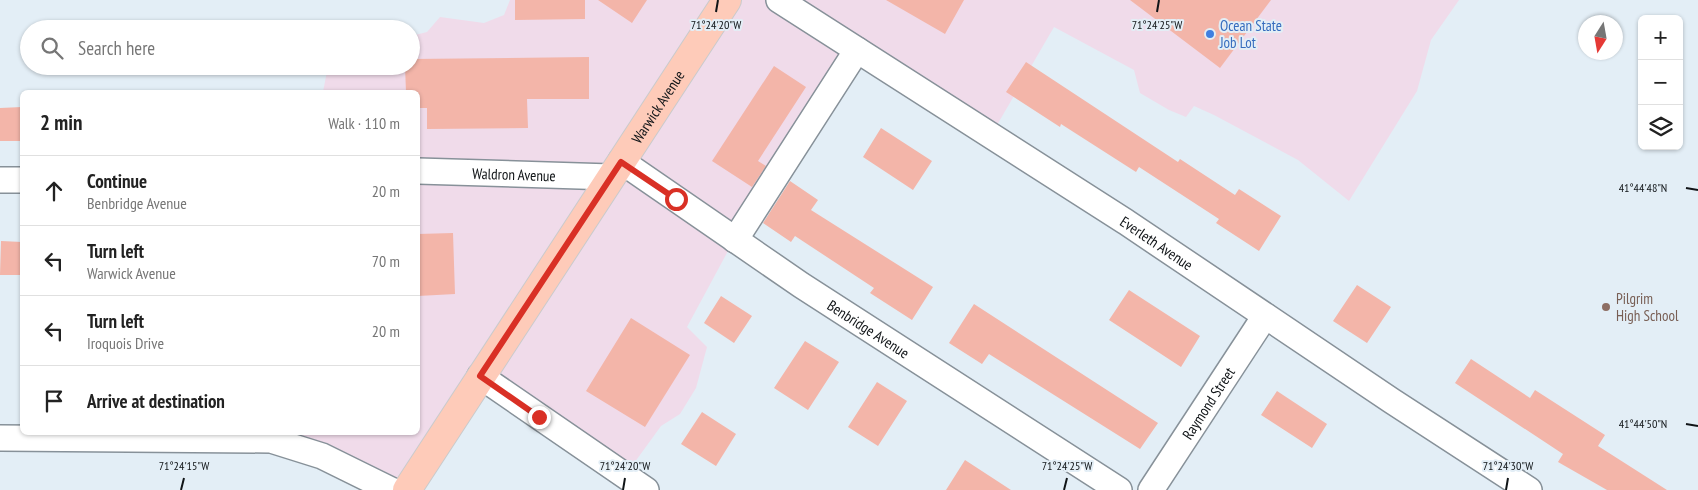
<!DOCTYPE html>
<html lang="en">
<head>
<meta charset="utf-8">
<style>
  :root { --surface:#fff; --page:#f2f2f2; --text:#222; --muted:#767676; --line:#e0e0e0 }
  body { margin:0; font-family:"PT Sans Narrow",sans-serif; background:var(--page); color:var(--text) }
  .controls { position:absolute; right:15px; top:15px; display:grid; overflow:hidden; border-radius:8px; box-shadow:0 1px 4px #0004 }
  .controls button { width:45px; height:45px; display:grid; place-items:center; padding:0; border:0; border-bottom:1px solid var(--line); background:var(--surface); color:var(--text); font:25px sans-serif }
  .compass { position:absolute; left:1578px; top:15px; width:45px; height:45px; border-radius:50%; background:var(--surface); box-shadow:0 1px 4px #0004; rotate:191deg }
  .stop { position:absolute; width:15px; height:15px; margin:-11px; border:4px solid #d93025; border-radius:50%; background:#fff }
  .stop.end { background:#d93025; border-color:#fff; box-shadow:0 1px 5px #0008 }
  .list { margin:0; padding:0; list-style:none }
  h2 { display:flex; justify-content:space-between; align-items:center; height:65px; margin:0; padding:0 20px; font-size:21px }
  h2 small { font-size:16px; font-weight:400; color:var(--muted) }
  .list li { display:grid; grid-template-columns:32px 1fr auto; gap:15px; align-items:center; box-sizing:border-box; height:70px; padding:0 20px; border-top:1px solid var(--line) }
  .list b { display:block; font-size:19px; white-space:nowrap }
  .list p { margin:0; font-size:16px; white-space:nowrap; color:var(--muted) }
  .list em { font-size:16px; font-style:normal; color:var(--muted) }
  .icon { flex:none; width:28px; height:28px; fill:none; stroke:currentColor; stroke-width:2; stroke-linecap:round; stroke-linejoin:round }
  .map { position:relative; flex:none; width:1698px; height:490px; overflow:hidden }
  .search { position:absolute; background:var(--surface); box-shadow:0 1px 4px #0004; left:20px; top:20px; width:400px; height:55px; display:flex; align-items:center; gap:12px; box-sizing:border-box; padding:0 18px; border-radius:28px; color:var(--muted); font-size:19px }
  .panel { position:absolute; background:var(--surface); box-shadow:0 1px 4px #0004; left:20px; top:90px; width:400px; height:345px; border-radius:8px }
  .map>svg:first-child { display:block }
  .commercial { fill:#f0dbea }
  .building { fill:#f3b5a9 }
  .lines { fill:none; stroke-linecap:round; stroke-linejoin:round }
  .minor-casing { stroke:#879199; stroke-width:28 }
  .major-casing { stroke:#cacbcc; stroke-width:30 }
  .minor { stroke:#fff; stroke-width:25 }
  .major { stroke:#fecbb9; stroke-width:28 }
  .route { stroke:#d93025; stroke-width:6 }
  .ticks { fill:none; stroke:#101417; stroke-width:2 }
  .shop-dot { fill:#3f7fe0; stroke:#e3eef6; stroke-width:2 }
  .education-dot { fill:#8d6e63; stroke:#e3eef6; stroke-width:2 }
  .labels { text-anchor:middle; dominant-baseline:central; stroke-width:4; stroke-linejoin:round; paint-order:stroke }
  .shop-label { font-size:15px; fill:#366cbe; stroke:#e3eef6; text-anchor:start }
  .street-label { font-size:15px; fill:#101417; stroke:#e3eef6 }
  .education-label { font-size:15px; fill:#785e54; stroke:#e3eef6; text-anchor:start }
  .ticks-label { font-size:12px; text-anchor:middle; fill:#101417; stroke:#e3eef6; stroke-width:4; stroke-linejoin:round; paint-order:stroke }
</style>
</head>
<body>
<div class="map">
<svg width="1698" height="490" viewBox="0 0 1698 490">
  <rect width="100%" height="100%" fill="#e3eef6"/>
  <path class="commercial" d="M510,0H1459L1431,40L1417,91L1349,201L1298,160L1214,115L1194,106L1186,117L1169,110L1140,93L1134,70L1054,27L990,137L859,55L735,238L687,327L707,347L696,388L680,414L661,426L624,477L483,382L408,490L219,433L418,432V92H323L328,66H411V36L427,32L440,17L484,23L504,15Z"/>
  <path class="building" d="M515,0H585V19L515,20Z
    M598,0H647L632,23Z
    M886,0H964L945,34Z
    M1130,0H1271L1220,68Z
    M589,57V99H527L528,128L427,129V108H418V92H406L405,66H411V59Z
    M1026,62L1178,162L1180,159L1235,195L1239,189L1281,216L1259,251L1216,223L1219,219L1139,167L1136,172L1061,124L1060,127L1006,92Z
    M774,66L806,87L758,161L766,166L752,187L712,161Z
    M22,107V141H0V108Z
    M881,128L932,161L913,190L863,157Z
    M790,181L818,200L811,210L933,287L912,320L870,293L874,288L795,236L791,242L763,223Z
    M453,233L455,294L418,296V234Z
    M1,241L22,242V275H0Z
    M1357,285L1391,307L1367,343L1333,321Z
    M1129,290L1200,336L1181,367L1109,320Z
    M721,296L752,316L734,343L704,323Z
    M974,304L1158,423L1140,449L989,354L982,364L949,343Z
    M631,318L690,355L645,427L586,391Z
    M805,341L839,362L808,410L774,388Z
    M1471,359L1530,398L1535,390L1605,435L1598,446L1667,490H1607L1558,462L1563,454L1455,383Z
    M877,382L907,401L878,446L848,427Z
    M1277,391L1327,424L1312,448L1261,415Z
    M702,412L736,434L716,466L681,444Z
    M965,460L1011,490H946Z"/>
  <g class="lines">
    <g class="minor-casing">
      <g id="minor">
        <path id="s1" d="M779,0L1126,222L1392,401L1529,490"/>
        <path id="s2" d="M621,161L801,285L1119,490"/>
        <path id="s3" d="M418,171L611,177"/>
        <path d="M0,180H22"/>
        <path d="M735,240L857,50"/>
        <path d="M480,376L646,490"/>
        <path d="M0,438L271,440L322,456L391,490"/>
        <path id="s4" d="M1151,490L1265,316"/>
      </g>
    </g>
    <g class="major-casing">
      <g id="major">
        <path id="s5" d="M407,490L727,0"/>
      </g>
    </g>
    <use href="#minor" class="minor"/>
    <use href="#major" class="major"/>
  </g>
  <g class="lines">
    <path class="route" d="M539,417L480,376L621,162L676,199"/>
  </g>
  <path class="ticks" d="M716,12L718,0M1157,12L1159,0M1686,188L1698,190M1686,424L1698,426M181,490L184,478M623,490L625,478M1064,490L1067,478M1506,490L1508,478"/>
  <circle class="shop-dot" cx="1210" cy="34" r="5"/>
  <circle class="education-dot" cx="1606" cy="307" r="5"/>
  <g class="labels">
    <g class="shop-label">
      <text x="1220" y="25">Ocean State<tspan x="1220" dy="17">Job Lot</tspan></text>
    </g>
    <g class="street-label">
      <text stroke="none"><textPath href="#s5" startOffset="458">Warwick Avenue</textPath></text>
      <text stroke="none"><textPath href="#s3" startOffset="96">Waldron Avenue</textPath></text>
      <text stroke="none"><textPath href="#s1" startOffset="449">Everleth Avenue</textPath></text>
      <text stroke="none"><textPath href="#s2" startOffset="299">Benbridge Avenue</textPath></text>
      <text stroke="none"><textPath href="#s4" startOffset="104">Raymond Street</textPath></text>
    </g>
    <g class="education-label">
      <text x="1616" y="298">Pilgrim<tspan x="1616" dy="17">High School</tspan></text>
    </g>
  </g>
  <g class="ticks-label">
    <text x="716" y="29">71°24'20"W</text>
    <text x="1157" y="29">71°24'25"W</text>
    <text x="1643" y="192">41°44'48"N</text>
    <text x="1643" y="428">41°44'50"N</text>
    <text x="184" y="470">71°24'15"W</text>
    <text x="625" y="470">71°24'20"W</text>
    <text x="1067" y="470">71°24'25"W</text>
    <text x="1508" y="470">71°24'30"W</text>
  </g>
</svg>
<div class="controls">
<button>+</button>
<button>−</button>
<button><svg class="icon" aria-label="layers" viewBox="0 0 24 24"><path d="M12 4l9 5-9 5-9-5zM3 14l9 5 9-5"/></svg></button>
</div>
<svg class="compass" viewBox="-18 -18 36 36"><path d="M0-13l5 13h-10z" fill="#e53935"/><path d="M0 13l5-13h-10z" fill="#767676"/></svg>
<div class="stop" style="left:676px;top:199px"></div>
<div class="stop end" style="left:539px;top:417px"></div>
<div class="search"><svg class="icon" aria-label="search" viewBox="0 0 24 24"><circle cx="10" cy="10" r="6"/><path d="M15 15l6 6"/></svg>Search here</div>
<section class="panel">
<h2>2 min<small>Walk · 110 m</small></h2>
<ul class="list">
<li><svg class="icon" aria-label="ahead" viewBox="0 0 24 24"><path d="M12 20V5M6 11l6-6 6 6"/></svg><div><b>Continue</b><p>Benbridge Avenue</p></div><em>20 m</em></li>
<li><svg class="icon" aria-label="left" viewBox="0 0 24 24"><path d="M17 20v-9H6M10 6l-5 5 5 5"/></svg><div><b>Turn left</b><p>Warwick Avenue</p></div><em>70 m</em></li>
<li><svg class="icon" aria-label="left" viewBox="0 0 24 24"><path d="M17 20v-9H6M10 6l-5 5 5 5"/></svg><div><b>Turn left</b><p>Iroquois Drive</p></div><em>20 m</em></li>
<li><svg class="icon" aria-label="arrive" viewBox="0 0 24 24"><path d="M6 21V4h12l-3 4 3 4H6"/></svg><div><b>Arrive at destination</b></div></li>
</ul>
</section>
</div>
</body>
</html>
